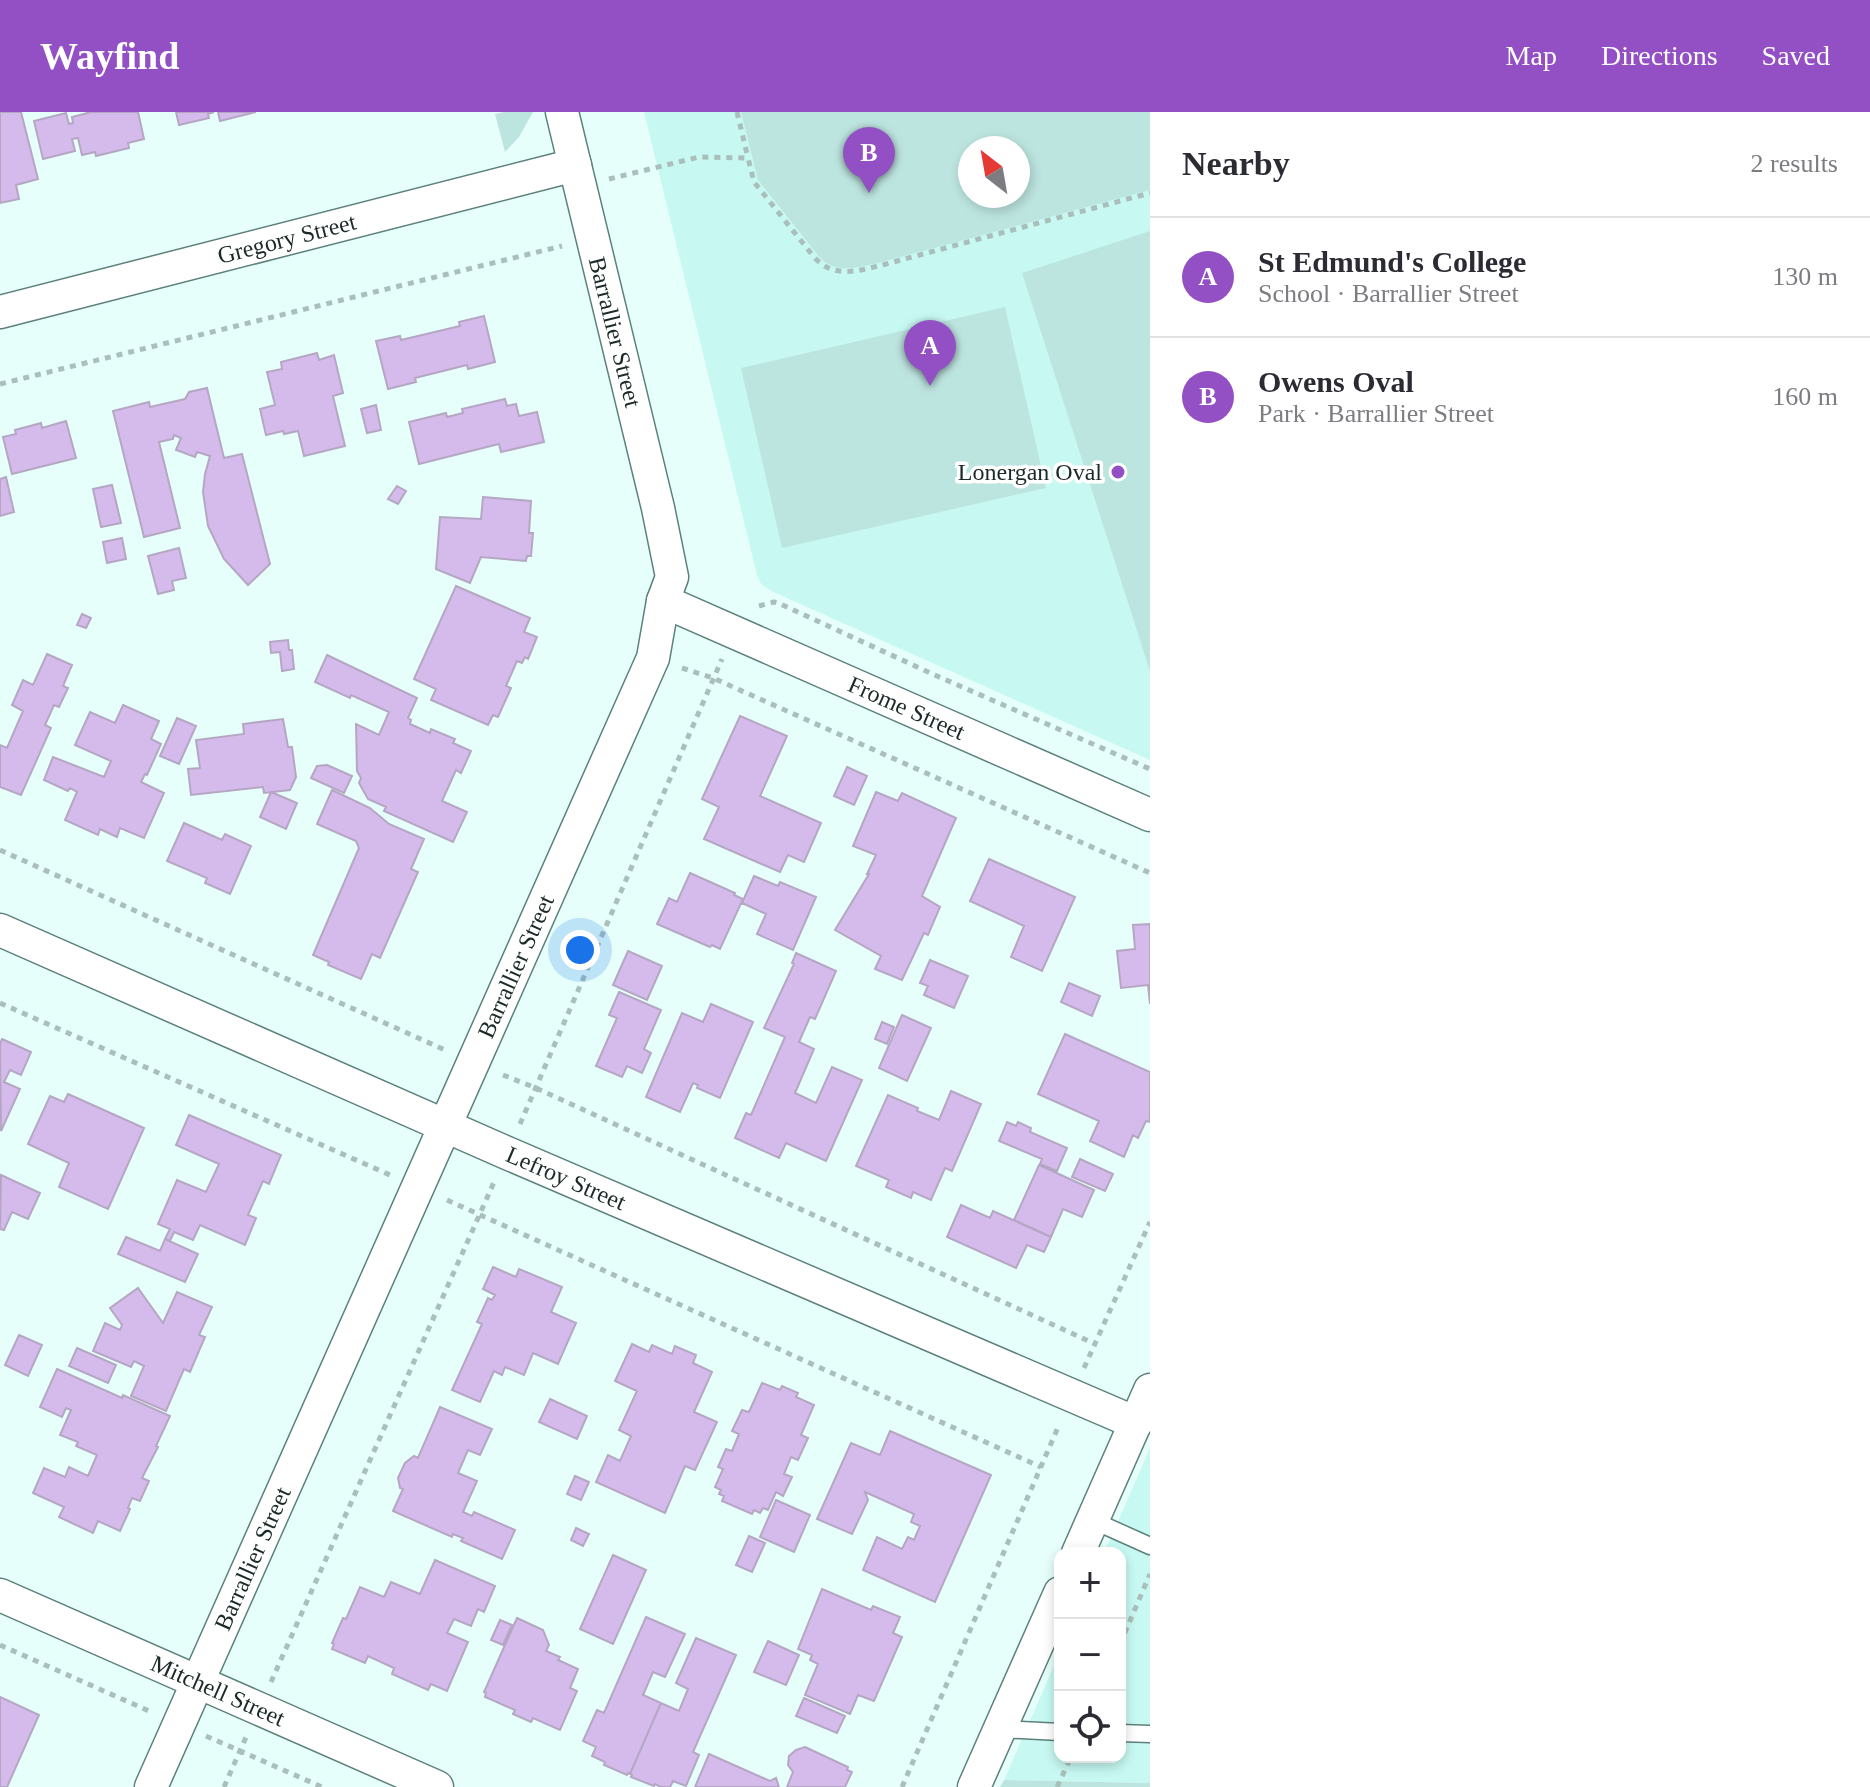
<!DOCTYPE html>
<html lang="en">
<head>
<meta charset="utf-8">
<style>
  :root { --surface:#fff; --page:#f2f2f3; --text:#2b2b33; --muted:#7c7c81; --line:#e1e1e2; --accent:#934fc4 }
  body { margin:0; font-family:Georgia,serif; background:var(--page); color:var(--text) }
  .controls { position:absolute; right:24px; bottom:24px; display:grid; overflow:hidden; border-radius:16px; box-shadow:0 4px 12px #0003 }
  .controls button { width:72px; height:72px; display:grid; place-items:center; padding:0; border:0; border-bottom:2px solid var(--line); background:var(--surface); color:var(--text); font:40px sans-serif }
  .compass { position:absolute; left:958px; top:24px; width:72px; height:72px; border-radius:50%; background:var(--surface); box-shadow:0 4px 12px #0003; rotate:329deg }
  .you { position:absolute; left:580px; top:838px; width:28px; height:28px; margin:-20px; border:6px solid #fff; border-radius:50%; background:#1a73e8; box-shadow:0 0 0 12px #1a73e833 }
  .badge { display:grid; place-items:center; width:52px; height:52px; border-radius:50%; background:var(--accent); color:#fff; font-size:26px; font-weight:700 }
  .pin { position:absolute; translate:-50% -66px; filter:drop-shadow(0 2px 4px #0008) }
  .pin::after { content:''; position:absolute; top:42px; width:28px; height:24px; background:inherit; clip-path:polygon(0 0,100% 0,50% 100%) }
  .list { margin:0; padding:0; list-style:none }
  h2 { display:flex; justify-content:space-between; align-items:center; height:104px; margin:0; padding:0 32px; font-size:34px }
  h2 small { font-size:26px; font-weight:400; color:var(--muted) }
  .list li { display:grid; grid-template-columns:52px 1fr auto; gap:24px; align-items:center; box-sizing:border-box; height:120px; padding:0 32px; border-top:2px solid var(--line) }
  .list b { display:block; font-size:30px; white-space:nowrap }
  .list p { margin:0; font-size:26px; white-space:nowrap; color:var(--muted) }
  .list em { font-size:26px; font-style:normal; color:var(--muted) }
  .icon { flex:none; width:44px; height:44px; fill:none; stroke:currentColor; stroke-width:2; stroke-linecap:round; stroke-linejoin:round }
  .map { position:relative; flex:none; width:1150px; height:1675px; overflow:hidden }
  header { display:flex; align-items:center; gap:48px; box-sizing:border-box; height:112px; padding:0 40px; background:var(--accent); color:#fff }
  header strong { font-size:38px }
  nav { display:flex; gap:44px; margin-inline-start:auto; font-size:28px }
  main { display:flex }
  aside { flex:1; background:var(--surface) }
  .map>svg:first-child { display:block }
  .built { fill:#c7f9f2; fill-rule:evenodd }
  .green { fill:#bde5e0; fill-rule:evenodd }
  .building { fill:#d4bbeb; stroke:#b5a7c3; stroke-width:2 }
  .lines { fill:none; stroke-linecap:round; stroke-linejoin:round }
  .service-casing { stroke:#5c817c; stroke-width:19 }
  .minor-casing { stroke:#5c817c; stroke-width:35 }
  .path { stroke:#aabfbc; stroke-width:5; stroke-dasharray:6 6; stroke-linecap:butt }
  .service { stroke:#fff; stroke-width:16 }
  .minor { stroke:#fff; stroke-width:32 }
  .poi-dot { fill:#934fc4; stroke:#fff; stroke-width:3 }
  .labels { text-anchor:middle; dominant-baseline:central; stroke-width:7; stroke-linejoin:round; paint-order:stroke }
  .street-label { font-size:24px; fill:#1b2a28; stroke:#fff }
  .poi-label { font-size:24px; fill:#1b2a28; stroke:#fff; text-anchor:end }
</style>
</head>
<body>
<header>
<strong>Wayfind</strong>
<nav><a>Map</a><a>Directions</a><a>Saved</a></nav>
</header>
<main>
<div class="map">
<svg width="1150" height="1675" viewBox="0 0 1150 1675">
  <rect width="100%" height="100%" fill="#e7fffb"/>
  <path class="built" d="M644,0H1150V648L771,479L761,472L757,463ZM970,36H1018V84H970Z
    M1150,1336V1671L1004,1668L1060,1540V1645H1120V1441H1104Z"/>
  <path class="green" d="M504,0H533L519,25L505,40L495,2Z
    M741,0H1150V78L878,151C858,155 838,162 821,147L758,68ZM970,36H1018V84H970Z
    M1150,119V559L1022,161Z
    M1005,195L1046,376L782,436L741,256Z
    M1004,1668L1150,1671V1675H1000Z"/>
  <path class="building" d="M0,0H21L38,67L16,73L19,87L0,91Z
    M87,0H138L144,27L128,31L129,36L96,44L95,40L82,43L78,26L72,27L75,39L43,47L34,9L66,1L69,12L73,11L72,5L88,1Z
    M176,0H214L208,2L209,6L179,13Z
    M218,0H256L220,9Z
    M484,204L495,250L468,257L467,253L415,266L416,270L388,277L376,229L400,224L401,228L460,214L459,210Z
    M317,241L319,248L334,243L343,281L333,284L345,334L304,344L298,319L284,322L283,319L266,323L260,297L275,293L267,260L282,257L281,250Z
    M207,276L224,346L242,342L270,452L248,473L224,447L208,414L203,380L205,362L210,344L197,340L195,345L176,338L181,326L174,323L173,327L159,330L180,416L144,425L113,299L149,290L150,295L185,287L189,280Z
    M505,287L507,294L516,292L519,304L537,300L544,330L501,340L499,332L419,352L409,310L446,301L447,305L463,301L462,297Z
    M376,293L381,318L367,321L361,297Z
    M66,309L76,346L12,362L3,325L16,322L15,318L41,311L42,316Z
    M6,365L14,400L0,404V367Z
    M112,373L121,411L101,415L93,377Z
    M397,374L406,379L398,392L388,387Z
    M483,385L531,389L529,421H533L531,444H527L526,449L481,445L470,471L436,457L440,405L481,407Z
    M122,426L126,447L107,451L103,430Z
    M179,436L186,466L172,469L174,478L158,482L148,444Z
    M456,474L530,506L524,520L537,525L528,547L525,545L522,551L517,549L506,574L511,576L498,605L493,603L488,613L431,588L436,577L414,567Z
    M82,502L91,506L86,516L77,513Z
    M288,528L289,538H292L294,557L282,559L280,540L271,541L270,530Z
    M47,542L72,553L63,574L68,576L59,595L54,593L45,613L51,616L21,683L0,675V633L7,636L23,599L12,593L23,568L33,573Z
    M327,543L417,586L408,606L411,608L410,612L430,621L431,617L455,627L453,631L471,639L461,661L456,658L442,689L467,700L453,730L384,699L386,695L368,687L359,671L361,666L357,659L356,612L379,623L389,600L351,583L350,586L315,570Z
    M123,593L159,609L151,627L161,632L147,663L145,662L141,670L164,681L144,726L120,716L117,725L100,717L98,723L65,708L77,680L70,676L68,679L44,668L53,645L104,665L111,649L75,633L90,600L115,611Z
    M740,604L787,624L760,684L821,711L804,750L788,743L780,760L704,727L719,695L702,687Z
    M177,606L196,614L179,652L160,644Z
    M283,607L288,635H292L296,665L290,678L264,681L263,675L191,683L188,657L200,656L196,628L244,622L243,612Z
    M327,653L352,664L344,681L311,666L317,654Z
    M847,655L867,664L854,693L834,684Z
    M332,678L370,696L389,712L424,727L411,757L418,760L380,846L372,842L361,867L328,853L329,850L313,843L359,736L356,729L317,712Z
    M271,680L297,691L286,717L260,705Z
    M876,680L898,689L902,681L956,706L922,784L940,795L928,823L924,821L902,868L875,857L881,844L835,818L869,762H867L876,743L853,734Z
    M184,711L222,728L225,722L251,734L230,782L205,771L207,766L167,749Z
    M989,747L1075,785L1042,859L1011,845L1024,814L970,789Z
    M690,761L735,781L734,783L743,787L720,837L712,833L710,835L657,812L669,786L677,790Z
    M754,764L778,774L780,770L816,785L793,838L757,822L766,802L742,791Z
    M1150,812V892L1148,873L1121,876L1117,839L1135,837L1133,813Z
    M628,839L662,854L647,888L613,873Z
    M796,841L836,859L815,907L810,905L799,930L814,937L795,981L816,991L832,955L862,968L826,1049L786,1031L779,1046L735,1026L746,1001L751,1003L785,925L764,916L794,852L792,851Z
    M930,848L968,864L954,896L924,883L928,874L920,871Z
    M1069,871L1100,884L1092,904L1061,890Z
    M619,880L661,898L644,937L651,941L642,961L627,954L622,965L596,954L617,906L609,903Z
    M711,892L753,910L720,986L697,976L698,973L693,971L680,1000L646,985L682,901L703,910Z
    M902,903L931,916L907,969L879,956Z
    M882,910L894,915L887,932L875,927Z
    M1065,922L1150,960V1010L1146,1009L1138,1026L1133,1023L1124,1045L1090,1029L1099,1009L1038,982Z
    M2,927L31,940L21,963L10,958L4,970L20,977L1,1019L0,932Z
    M951,979L981,992L952,1059L945,1056L931,1088L913,1080L911,1086L886,1075L889,1068L856,1054L888,983L918,996L917,999L939,1008Z
    M68,982L144,1016L108,1097L59,1075L69,1051L28,1032L50,984L64,990Z
    M189,1003L281,1043L269,1072L263,1069L248,1103L256,1106L245,1133L200,1113L193,1128L174,1120L170,1129L165,1127L170,1117L158,1112L177,1068L206,1080L219,1052L176,1033Z
    M1007,1010L1016,1014L1018,1010L1031,1016L1030,1020L1067,1036L1057,1059L1040,1052L1042,1047L999,1029Z
    M1080,1047L1113,1062L1105,1079L1072,1065Z
    M1039,1053L1094,1078L1082,1105L1063,1097L1051,1125L1014,1108Z
    M1,1063L40,1081L28,1107L12,1100L4,1118L0,1117Z
    M961,1093L990,1106L993,1099L1051,1125L1044,1140L1027,1133L1016,1156L947,1125Z
    M126,1125L160,1139L165,1127L198,1142L185,1170L118,1142Z
    M493,1155L516,1165L519,1157L562,1175L551,1200L576,1211L558,1252L533,1241L524,1263L505,1255L502,1263L494,1259L480,1290L452,1278L482,1212L477,1210L488,1186L492,1188L495,1183L483,1177Z
    M138,1176L163,1211L177,1180L212,1195L199,1223L205,1225L190,1260L184,1257L166,1299L131,1284L144,1254L134,1249L131,1255L93,1239L105,1211L120,1218L122,1213L110,1196Z
    M19,1223L42,1233L28,1264L5,1253Z
    M632,1232L649,1240L652,1233L672,1242L675,1234L696,1243L693,1251L712,1260L694,1300L717,1310L695,1358L685,1354L665,1401L596,1370L608,1343L620,1349L631,1324L619,1318L637,1279L615,1269Z
    M77,1236L116,1253L108,1271L69,1254Z
    M57,1257L122,1286L123,1283L170,1304L156,1334L158,1335L142,1366L149,1369L140,1389L132,1386L128,1396L130,1397L120,1419L98,1409L93,1421L59,1405L64,1395L33,1381L44,1356L65,1365L69,1355L88,1364L97,1343L76,1334L78,1330L60,1323L71,1298L66,1296L62,1305L40,1295Z
    M762,1271L780,1278L782,1274L798,1281L796,1285L814,1293L801,1323L808,1326L798,1348L791,1345L784,1362L792,1365L783,1384L776,1380L768,1398L763,1396L760,1401L754,1398L752,1402L722,1389L724,1384L719,1382L721,1378L715,1375L723,1357L718,1355L726,1337L732,1339L739,1322L732,1319L742,1298L749,1300Z
    M550,1287L587,1304L577,1327L539,1310Z
    M440,1295L492,1317L480,1343L468,1338L458,1361L477,1369L463,1400L472,1404L474,1400L515,1418L502,1447L461,1429L463,1426L453,1422L452,1425L393,1399L403,1377L400,1376L398,1366L405,1351L414,1344L418,1346Z
    M890,1319L991,1363L935,1490L863,1458L877,1425L902,1437L908,1425L914,1428L920,1414L911,1410L914,1402L865,1380L868,1388L852,1422L817,1407L851,1331L880,1343Z
    M575,1364L589,1370L581,1388L567,1382Z
    M776,1388L810,1403L794,1440L760,1425Z
    M576,1416L589,1422L583,1434L571,1428Z
    M749,1424L765,1431L752,1460L736,1453Z
    M613,1443L646,1458L613,1532L580,1517Z
    M435,1448L495,1474L484,1500L478,1497L471,1514L454,1507L447,1521L468,1530L447,1579L431,1572L428,1578L392,1562L394,1556L368,1544L365,1551L332,1537L334,1532L332,1531L343,1506L346,1507L360,1475L384,1485L391,1470L420,1482Z
    M822,1477L871,1498L873,1494L900,1505L893,1521L902,1525L874,1589L858,1583L850,1602L805,1583L818,1552L810,1548L812,1543L798,1537Z
    M646,1505L685,1522L665,1565L653,1560L643,1583L661,1591L630,1662L628,1661L627,1663L604,1653L605,1650L592,1644L596,1635L583,1629L597,1598L604,1601Z
    M517,1506L543,1518L549,1533L546,1539L560,1545L558,1548L578,1557L570,1576L577,1579L560,1618L533,1606L531,1610L513,1602L515,1598L485,1585L486,1581L484,1580Z
    M500,1508L512,1513L503,1533L491,1528Z
    M696,1526L736,1543L693,1640L699,1643L686,1674L673,1669L670,1675H661L655,1672L654,1674L631,1665L632,1663L630,1662L661,1591L679,1599L688,1577L676,1571Z
    M768,1529L799,1543L786,1573L754,1560Z
    M0,1585L39,1603L7,1675H0Z
    M804,1586L845,1604L837,1621L796,1604Z
    M805,1635L848,1655L847,1658L852,1660L845,1675H787L793,1660L788,1653L789,1644L796,1638Z
    M709,1642L770,1669L776,1666L779,1675H695Z"/>
  <g class="lines">
    <g class="service-casing">
      <path id="service" d="M1092,1408L1150,1434
        M1000,1617L1060,1620
        M1120,1621L1150,1622"/>
    </g>
    <g class="minor-casing">
      <g id="minor">
        <path id="s1" d="M0,200L575,53"/>
        <path id="s2" d="M663,489L1150,703"/>
        <path id="s3" d="M0,818L507,1041L1136,1311"/>
        <path d="M1078,1441L1150,1278"/>
        <path id="s4" d="M0,1483L437,1675"/>
        <path id="s5" d="M151,1675L653,546L663,489L672,465L658,396L562,0"/>
        <path d="M974,1675L1060,1481"/>
      </g>
    </g>
    <path class="path" d="M737,0L748,46
      M609,67L699,45L748,46L754,70L814,145C834,168 861,158 886,152L1150,81
      M0,272L562,134
      M759,494L774,490L778,491L937,564L1150,657
      M682,556L713,566L1150,761
      M0,738L445,938
      M0,891L390,1063
      M503,963L536,976L1095,1232
      M520,1012L722,547
      M447,1088L1041,1355
      M1084,1256L1150,1110
      M1120,1532L1150,1462
      M0,1533L149,1599
      M271,1570L495,1068
      M206,1624L322,1675
      M224,1675L247,1623
      M902,1675L1059,1313
      M1057,1675L1071,1645"/>
    <use href="#service" class="service"/>
    <use href="#minor" class="minor"/>
  </g>
  <circle class="poi-dot" cx="1118" cy="360" r="8"/>
  <g class="labels">
    <g class="street-label">
      <text stroke="none"><textPath href="#s1" startOffset="296">Gregory Street</textPath></text>
      <text transform="translate(615 220) rotate(76)">Barrallier Street</text>
      <text stroke="none"><textPath href="#s2" startOffset="266">Frome Street</textPath></text>
      <text stroke="none"><textPath href="#s5" startOffset="898">Barrallier Street</textPath></text>
      <text stroke="none"><textPath href="#s3" startOffset="618">Lefroy Street</textPath></text>
      <text stroke="none"><textPath href="#s5" startOffset="250">Barrallier Street</textPath></text>
      <text stroke="none"><textPath href="#s4" startOffset="238">Mitchell Street</textPath></text>
    </g>
    <g class="poi-label">
      <text x="1102" y="360">Lonergan Oval</text>
    </g>
  </g>
</svg>
<div class="controls">
<button>+</button>
<button>−</button>
<button><svg class="icon" aria-label="locate" viewBox="0 0 24 24"><circle cx="12" cy="12" r="6"/><path d="M12 2v4M12 18v4M2 12h4M18 12h4"/></svg></button>
</div>
<svg class="compass" viewBox="-18 -18 36 36"><path d="M0-13l5 13h-10z" fill="#e53935"/><path d="M0 13l5-13h-10z" fill="#7c7c81"/></svg>
<div class="you"></div>
<div class="pin badge" style="left:930px;top:274px">A</div>
<div class="pin badge" style="left:869px;top:81px">B</div>
</div>
<aside>
<h2>Nearby<small>2 results</small></h2>
<ul class="list">
<li><span class="badge">A</span><div><b>St Edmund's College</b><p>School · Barrallier Street</p></div><em>130 m</em></li>
<li><span class="badge">B</span><div><b>Owens Oval</b><p>Park · Barrallier Street</p></div><em>160 m</em></li>
</ul>
</aside>
</main>
</body>
</html>
